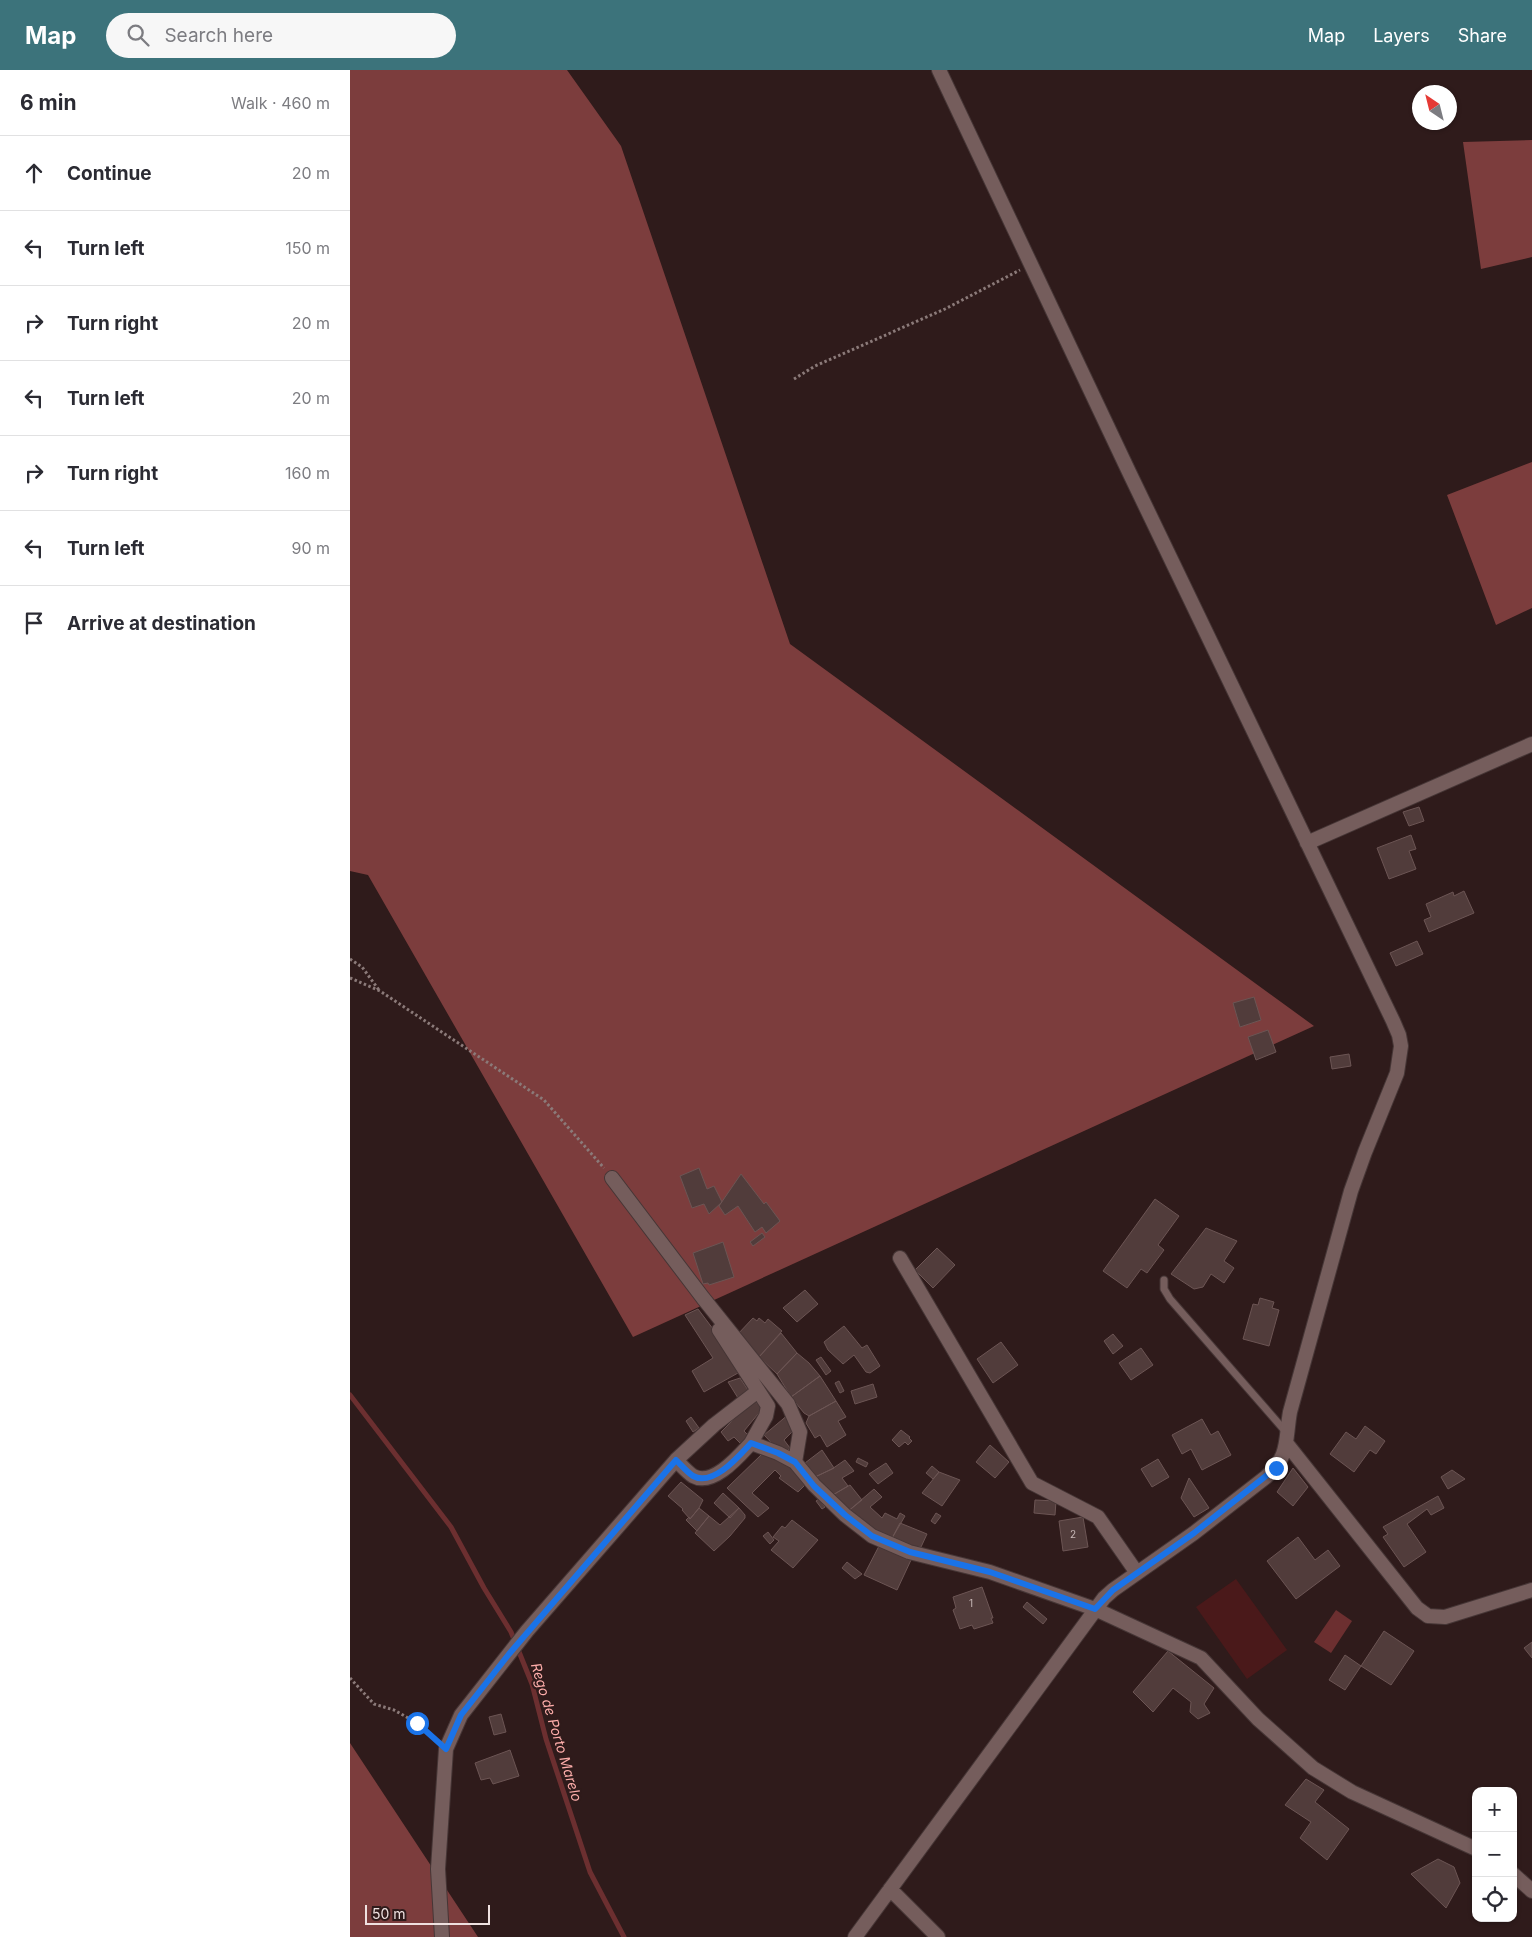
<!DOCTYPE html>
<html lang="en">
<head>
<meta charset="utf-8">
<style>
  :root { --surface:#fff; --page:#f7f7f7; --text:#2b2b33; --muted:#7c7c81; --line:#e1e1e2; --accent:#3c737b }
  body { margin:0; font-family:Inter,sans-serif; background:var(--page); color:var(--text) }
  .controls { position:absolute; right:15px; bottom:15px; display:grid; overflow:hidden; border-radius:10px; box-shadow:0 1px 4px #0004 }
  .controls button { width:45px; height:45px; display:grid; place-items:center; padding:0; border:0; border-bottom:1px solid var(--line); background:var(--surface); color:var(--text); font:25px sans-serif }
  .compass { position:absolute; left:1062px; top:15px; width:45px; height:45px; border-radius:50%; background:var(--surface); box-shadow:0 1px 4px #0004; rotate:325deg }
  .scale { position:absolute; left:15px; bottom:12px; width:125px; box-sizing:border-box; padding-left:5px; border:2px solid #efe1e0; border-top:0; font-size:14px; line-height:18px; white-space:nowrap; color:#efe1e0; -webkit-text-stroke:4px #2f1b1b; paint-order:stroke }
  .stop { position:absolute; width:15px; height:15px; margin:-11px; border:4px solid #1a73e8; border-radius:50%; background:#fff }
  .stop.end { background:#1a73e8; border-color:#fff; box-shadow:0 1px 5px #0008 }
  .list { margin:0; padding:0; list-style:none }
  h2 { display:flex; justify-content:space-between; align-items:center; height:65px; margin:0; padding:0 20px; font-size:21px }
  h2 small { font-size:16px; font-weight:400; color:var(--muted) }
  .list li { display:grid; grid-template-columns:32px 1fr auto; gap:15px; align-items:center; box-sizing:border-box; height:75px; padding:0 20px; border-top:1px solid var(--line) }
  .list b { display:block; font-size:19px; white-space:nowrap }
  .list em { font-size:16px; font-style:normal; color:var(--muted) }
  .icon { flex:none; width:28px; height:28px; fill:none; stroke:currentColor; stroke-width:2; stroke-linecap:round; stroke-linejoin:round }
  .map { position:relative; flex:none; width:1182px; height:1867px; overflow:hidden }
  header { display:flex; align-items:center; gap:30px; box-sizing:border-box; height:70px; padding:0 25px; background:var(--accent); color:#fff }
  header strong { font-size:24px }
  nav { display:flex; gap:28px; margin-inline-start:auto; font-size:18px }
  .search { width:350px; height:45px; background:var(--page); display:flex; align-items:center; gap:12px; box-sizing:border-box; padding:0 18px; border-radius:28px; color:var(--muted); font-size:19px }
  main { display:flex }
  aside { flex:1; background:var(--surface) }
  .map>svg:first-child { display:block }
  .green { fill:#4a191a }
  .forest { fill:#7c3d3d }
  .water { fill:#6c2f30 }
  .lines { fill:none; stroke-linecap:round; stroke-linejoin:round }
  .stream { stroke:#6c2f30; stroke-width:5 }
  .building { fill:#513c3b; stroke:#6c5554 }
  .lane-casing { stroke:#463636; stroke-width:9 }
  .street-casing { stroke:#463636; stroke-width:16 }
  .path { stroke:#8b7a79; stroke-width:3; stroke-dasharray:2.5 2.5; stroke-linecap:butt }
  .lane { stroke:#755d5c; stroke-width:7 }
  .street { stroke:#755d5c; stroke-width:14 }
  .route { stroke:#1a73e8; stroke-width:6 }
  .labels { text-anchor:middle; dominant-baseline:central; stroke-width:4; stroke-linejoin:round; paint-order:stroke }
  .number-label { font-size:10px; fill:#c8b8b7 }
  .water-label { font-size:14px; font-style:italic; fill:#fdadaa; stroke:#2f1b1b }
</style>
</head>
<body>
<header>
<strong>Map</strong>
<div class="search"><svg class="icon" aria-label="search" viewBox="0 0 24 24"><circle cx="10" cy="10" r="6"/><path d="M15 15l6 6"/></svg>Search here</div>
<nav><a>Map</a><a>Layers</a><a>Share</a></nav>
</header>
<main>
<aside>
<h2>6 min<small>Walk · 460 m</small></h2>
<ul class="list">
<li><svg class="icon" aria-label="ahead" viewBox="0 0 24 24"><path d="M12 20V5M6 11l6-6 6 6"/></svg><div><b>Continue</b></div><em>20 m</em></li>
<li><svg class="icon" aria-label="left" viewBox="0 0 24 24"><path d="M17 20v-9H6M10 6l-5 5 5 5"/></svg><div><b>Turn left</b></div><em>150 m</em></li>
<li><svg class="icon" aria-label="right" viewBox="0 0 24 24"><path d="M7 20v-9h11M14 6l5 5-5 5"/></svg><div><b>Turn right</b></div><em>20 m</em></li>
<li><svg class="icon" aria-label="left" viewBox="0 0 24 24"><path d="M17 20v-9H6M10 6l-5 5 5 5"/></svg><div><b>Turn left</b></div><em>20 m</em></li>
<li><svg class="icon" aria-label="right" viewBox="0 0 24 24"><path d="M7 20v-9h11M14 6l5 5-5 5"/></svg><div><b>Turn right</b></div><em>160 m</em></li>
<li><svg class="icon" aria-label="left" viewBox="0 0 24 24"><path d="M17 20v-9H6M10 6l-5 5 5 5"/></svg><div><b>Turn left</b></div><em>90 m</em></li>
<li><svg class="icon" aria-label="arrive" viewBox="0 0 24 24"><path d="M6 21V4h12l-3 4 3 4H6"/></svg><div><b>Arrive at destination</b></div></li>
</ul>
</aside>
<div class="map">
<svg width="1182" height="1867" viewBox="0 0 1182 1867">
  <rect width="100%" height="100%" fill="#2f1b1b"/>
  <path class="green" d="M886,1509L937,1580L897,1609L846,1537Z"/>
  <path class="forest" d="M0,0H217L271,76L440,574L964,956L283,1267L18,805L0,801Z
    M1182,70V187L1131,199L1113,72Z
    M1182,392V538L1146,555L1097,425Z
    M0,1673L128,1867H0Z"/>
  <path class="water" d="M986,1540L1002,1551L981,1583L964,1572Z"/>
  <g class="lines">
    <path class="stream" d="M0,1325L101,1457L134,1518L161,1562L182,1614L196,1669L240,1802L274,1867"/>
  </g>
  <path class="building" d="M1069,737L1074,751L1059,756L1053,742Z
    M1061,765L1066,779L1059,781L1066,799L1039,809L1027,778Z
    M1114,821L1124,843L1079,862L1074,850L1081,847L1076,834L1103,822L1104,826Z
    M1067,871L1073,884L1046,896L1040,883Z
    M904,927L911,950L890,957L883,933Z
    M918,960L926,982L906,990L898,967Z
    M999,984L1001,996L982,999L980,987Z
    M349,1098L357,1119L364,1116L372,1132L359,1144L354,1134L342,1138L330,1106Z
    M391,1104L414,1134L416,1132L430,1151L416,1163L412,1157L405,1162L388,1136L375,1145L369,1136Z
    M805,1129L829,1146L808,1175L814,1180L797,1203L791,1199L777,1218L753,1201Z
    M856,1158L887,1171L874,1191L884,1198L874,1213L861,1204L853,1217L844,1219L821,1204Z
    M412,1163L415,1167L403,1176L400,1172Z
    M373,1172L384,1207L359,1215L358,1213L353,1214L343,1183Z
    M587,1178L605,1195L583,1218L565,1200Z
    M455,1220L468,1234L447,1252L433,1238Z
    M910,1228L924,1232L922,1238L929,1240L919,1276L893,1269L903,1234L908,1235Z
    M348,1239L369,1267L388,1303L354,1322L342,1301L363,1288L335,1245Z
    M403,1248L407,1251L409,1248L415,1253L418,1249L432,1261L409,1287L387,1265Z
    M494,1256L512,1278L517,1275L530,1296L520,1303L516,1302L504,1285L493,1294L478,1280L474,1272Z
    M431,1263L447,1283L427,1304L409,1287Z
    M763,1264L773,1276L763,1284L754,1271Z
    M651,1272L668,1295L643,1313L627,1289Z
    M791,1278L803,1295L781,1310L769,1293Z
    M447,1283L459,1293L470,1306L441,1327L427,1304Z
    M471,1287L481,1301L476,1305L466,1290Z
    M470,1306L486,1331L459,1346L454,1343L441,1327Z
    M390,1308L400,1323L388,1328L378,1312Z
    M489,1311L494,1321L490,1323L485,1313Z
    M523,1314L527,1327L505,1334L501,1321Z
    M403,1330L413,1338L394,1361L398,1365L392,1375L384,1367L378,1371L371,1362Z
    M486,1331L496,1347L488,1351L496,1365L477,1377L470,1365L465,1368L456,1353L459,1346Z
    M439,1344L446,1358L434,1370L440,1378L433,1385L414,1365Z
    M341,1347L349,1358L343,1362L336,1351Z
    M852,1349L861,1365L868,1361L881,1385L852,1400L841,1379L832,1384L822,1365Z
    M1015,1356L1035,1371L1026,1384L1020,1380L1004,1402L980,1384L996,1362L1006,1369Z
    M551,1360L560,1367L559,1368L562,1371L558,1375L555,1372L549,1377L542,1370Z
    M640,1375L659,1392L645,1408L626,1392Z
    M472,1380L484,1398L465,1407L455,1393Z
    M412,1384H422L447,1402L457,1413L448,1422L429,1408L431,1406L425,1400L402,1423L419,1438L408,1447L377,1418Z
    M508,1388L518,1393L516,1397L506,1392Z
    M808,1389L819,1407L802,1417L791,1399Z
    M495,1390L504,1401L492,1408L498,1416L481,1426L465,1407L482,1399Z
    M536,1393L543,1403L528,1414L519,1404Z
    M582,1396L589,1402L583,1409L576,1403Z
    M943,1398L958,1417L943,1436L927,1422Z
    M1102,1400L1115,1409L1098,1419L1091,1407Z
    M589,1402L610,1410L592,1436L572,1423Z
    M839,1408L859,1438L844,1447L831,1428Z
    M331,1412L353,1430L349,1438L340,1449L332,1440L333,1439L318,1426Z
    M500,1415L512,1430L496,1443L481,1426Z
    M524,1419L532,1427L520,1437L532,1448L535,1443L547,1449L550,1443L555,1446L541,1470L496,1443Z
    M373,1423L389,1438L380,1448L364,1433Z
    M1088,1426L1094,1438L1081,1445L1077,1439L1057,1454L1076,1482L1054,1497L1033,1467L1038,1464L1033,1457Z
    M469,1429L475,1437L472,1439L466,1431Z
    M685,1430L706,1431L705,1445L684,1443Z
    M349,1438L359,1446L347,1461L336,1450L339,1447L340,1449Z
    M389,1438L395,1445V1448L380,1466L364,1481L345,1463L359,1446L370,1455Z
    M586,1443L591,1446L585,1454L581,1451Z
    M733,1447L738,1477L713,1481L709,1451Z
    M442,1450L468,1470L443,1498L421,1480L429,1471L423,1467L432,1456L435,1458Z
    M550,1453L577,1464L571,1477H559L541,1470Z
    M418,1462L424,1470L420,1474L413,1466Z
    M948,1467L965,1490L978,1480L990,1496L946,1529L917,1491Z
    M529,1476L561,1490L547,1520L514,1505Z
    M497,1492L512,1504L505,1509L492,1498Z
    M632,1517L643,1548H641L643,1553L624,1559L622,1555L610,1559L603,1540L606,1538L603,1527Z
    M677,1532L697,1549L693,1554L673,1537Z
    M1034,1561L1064,1581L1041,1615L1011,1596Z
    M1182,1572V1588L1174,1578Z
    M818,1581L864,1618L854,1634L860,1643L848,1649L840,1642L841,1632L823,1618L803,1642L783,1622Z
    M995,1585L1011,1596L995,1620L979,1610Z
    M151,1644L156,1662L144,1665L139,1647Z
    M160,1680L169,1706L143,1714L140,1708L131,1710L125,1693Z
    M956,1709L974,1720L965,1732L999,1759L977,1790L950,1768L961,1752L935,1735Z
    M1088,1789L1104,1797L1110,1813L1096,1838L1061,1804Z"/>
  <g class="lines">
    <g class="lane-casing">
      <path id="lane" d="M814,1210V1219L820,1229L936,1362"/>
    </g>
    <g class="street-casing">
      <path id="street" d="M957,773L1182,674
        M262,1108L353,1228L438,1334L450,1362L445,1392
        M550,1188L682,1413L748,1447L787,1503
        M369,1260L418,1336L416,1346L401,1373
        M937,1374L1067,1538L1078,1546L1095,1547L1182,1520
        M326,1390C331,1395 337,1402 343,1406C363,1417 389,1386 401,1373L428,1383L445,1392L464,1415L495,1445L522,1466L559,1482L640,1502L745,1539L851,1588L908,1649L963,1698L1002,1722L1126,1779
        M1163,1804L1182,1821
        M540,1819L588,1867
        M92,1867L88,1799L96,1679L111,1645L177,1561L326,1390L364,1355L408,1321
        M505,1867L754,1528L763,1520L844,1463L916,1407C940,1386 935,1370 940,1342L1001,1121L1015,1082L1047,1003L1051,976L1049,965L1043,951L779,402L589,0"/>
    </g>
    <path class="path" d="M444,309L465,296L595,239L670,200
      M0,889L12,897L29,920
      M0,908L30,921L194,1030L254,1098
      M0,1608L24,1634L44,1640L67,1653L85,1670"/>
    <use href="#lane" class="lane"/>
    <use href="#street" class="street"/>
  </g>
  <g class="lines">
    <path class="route" d="M67,1653L96,1679L111,1645L159,1584L326,1390C331,1395 337,1402 343,1406C363,1417 389,1386 401,1373L428,1383L445,1392L464,1416L495,1445L522,1466L560,1482L640,1502L745,1539L763,1520L844,1463L926,1398"/>
  </g>
  <g class="labels">
    <g class="number-label">
      <text x="723" y="1464">2</text>
      <text x="621" y="1533">1</text>
    </g>
    <g class="water-label">
      <text transform="translate(207 1662) rotate(73)">Rego de Porto Marelo</text>
    </g>
  </g>
</svg>
<div class="controls">
<button>+</button>
<button>−</button>
<button><svg class="icon" aria-label="locate" viewBox="0 0 24 24"><circle cx="12" cy="12" r="6"/><path d="M12 2v4M12 18v4M2 12h4M18 12h4"/></svg></button>
</div>
<svg class="compass" viewBox="-18 -18 36 36"><path d="M0-13l5 13h-10z" fill="#e53935"/><path d="M0 13l5-13h-10z" fill="#7c7c81"/></svg>
<div class="scale">50 m</div>
<div class="stop" style="left:67px;top:1653px"></div>
<div class="stop end" style="left:926px;top:1398px"></div>
</div>
</main>
</body>
</html>
